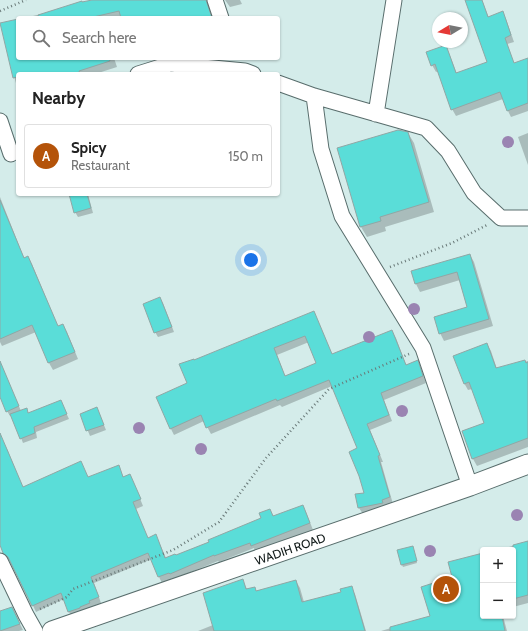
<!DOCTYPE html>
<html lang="en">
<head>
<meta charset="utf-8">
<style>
  :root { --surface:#fff; --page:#f6f6f6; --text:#222; --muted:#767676; --line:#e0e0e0; --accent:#b45309 }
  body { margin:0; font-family:Cabin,sans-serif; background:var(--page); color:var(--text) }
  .controls { position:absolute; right:12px; bottom:12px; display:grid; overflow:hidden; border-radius:4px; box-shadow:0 1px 3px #0004 }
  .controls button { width:36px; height:36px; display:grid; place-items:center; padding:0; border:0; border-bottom:1px solid var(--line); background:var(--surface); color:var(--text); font:20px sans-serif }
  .compass { position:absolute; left:432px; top:12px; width:36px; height:36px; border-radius:50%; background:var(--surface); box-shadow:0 1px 3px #0004; rotate:260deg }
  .you { position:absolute; left:251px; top:260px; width:14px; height:14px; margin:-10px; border:3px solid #fff; border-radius:50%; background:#1a73e8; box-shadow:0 0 0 6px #1a73e833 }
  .badge { display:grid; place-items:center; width:26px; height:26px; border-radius:50%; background:var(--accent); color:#fff; font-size:13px; font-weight:700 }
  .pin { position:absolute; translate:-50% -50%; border:2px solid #fff; box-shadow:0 1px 4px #0006 }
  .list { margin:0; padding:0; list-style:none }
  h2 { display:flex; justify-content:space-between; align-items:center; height:52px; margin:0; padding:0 16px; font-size:17px }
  h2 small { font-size:13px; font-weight:400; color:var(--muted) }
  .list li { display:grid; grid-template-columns:26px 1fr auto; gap:12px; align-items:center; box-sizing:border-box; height:64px; margin:0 8px 8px; padding:0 8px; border:1px solid var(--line); border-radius:4px }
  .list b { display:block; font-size:15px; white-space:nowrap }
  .list p { margin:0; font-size:13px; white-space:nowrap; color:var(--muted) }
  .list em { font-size:13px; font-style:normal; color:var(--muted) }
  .icon { flex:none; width:22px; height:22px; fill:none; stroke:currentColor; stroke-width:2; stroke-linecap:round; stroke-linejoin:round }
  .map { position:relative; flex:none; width:528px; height:631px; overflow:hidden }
  .search { position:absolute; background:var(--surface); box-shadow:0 1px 3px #0004; left:16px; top:16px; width:264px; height:44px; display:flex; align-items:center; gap:10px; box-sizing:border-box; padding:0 14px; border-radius:4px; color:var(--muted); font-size:15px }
  .panel { position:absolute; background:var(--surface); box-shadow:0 1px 3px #0004; left:16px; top:72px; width:264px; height:124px; border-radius:4px }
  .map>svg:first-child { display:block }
  .shadow { fill:#0003; fill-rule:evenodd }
  .building { fill:#5addd8; stroke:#90a7a5; fill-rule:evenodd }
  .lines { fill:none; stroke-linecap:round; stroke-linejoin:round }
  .minor-casing { stroke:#586d6c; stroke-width:17 }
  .tertiary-casing { stroke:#586d6c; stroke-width:21 }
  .path { stroke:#697978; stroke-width:2.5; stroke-dasharray:1 3; stroke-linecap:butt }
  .minor { stroke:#fff; stroke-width:15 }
  .tertiary { stroke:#fff; stroke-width:19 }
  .tree { fill:#9a84b2 }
  .labels { text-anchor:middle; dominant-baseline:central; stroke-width:3.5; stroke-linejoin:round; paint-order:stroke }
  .street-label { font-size:12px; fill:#101918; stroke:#d4ecea }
</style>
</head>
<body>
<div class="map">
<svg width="528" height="631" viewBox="0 0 528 631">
  <rect width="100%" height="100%" fill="#d4ecea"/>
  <path class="shadow" d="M97,0H214L210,6V11L213,18H25Z
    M225,0H240L242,4L230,7Z
    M466,0H482L489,18L503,13L506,19L514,42L507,44L514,64L528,59V111L511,117L508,111L503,99L456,116L452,109L439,71L436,72L432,65L428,53L445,46L449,53L457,74L488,62Z
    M18,20V58H114L117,67L95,74H18V91L1,24Z
    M408,133L414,143L434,212L385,227L386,231L367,237L361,227L338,148Z
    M528,133V165L518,137Z
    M70,194H88L93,213L78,217L75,212Z
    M0,197L24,258L28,257L32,264L58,327L63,325L67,332L78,359L53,370L49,363L36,332L2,346L0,342Z
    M470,255L474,262L493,326L444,341L440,333L468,308L460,280L420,292L416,284L412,272Z
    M160,298L163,303L174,332L158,337L155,332Z
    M314,312L332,355L392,331L396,338L406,365L417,361L421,368L426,383L384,400L392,421L370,430L383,462H381L393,504L363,514L359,508L356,495L365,493L360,476L359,449L332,386L282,407L280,405L211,434L204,421L174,435L171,429L188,384L194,361ZM309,342L318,363L285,376L277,355Z
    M487,344L491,351L497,369L528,361V447L477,466L473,459L463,432L486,424L472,389L468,390L464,383Z
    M0,362L21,411L26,410L29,414L61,402L69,419L36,432L37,438L23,443L12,415L10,416L7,411L0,395Z
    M97,408L106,430L90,436L81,414Z
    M5,445L8,451L23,488L88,478L118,466L124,478L130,475L133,481L143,506L136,509L148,539L156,536L159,542L166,558L175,556L210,542L262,519L270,510L274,517L303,506L306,512L313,530L255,551L254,548L219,562L218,561L174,579L173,578L162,583L159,577L152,559L94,583L101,603L91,607L92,609L72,618L69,612L64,599L36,612L12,562L8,559L0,543V447Z
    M528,542V603L513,607V550H498Z
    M413,549L417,563L403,567L402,565Z
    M483,554V616H503L507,631H381L431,616L454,577Z
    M243,581L247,589L254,588L256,591L296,581L300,588L304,602L342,593L351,587L355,594L366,631H198L213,625Z
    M0,612L15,614L23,630L19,631H0Z"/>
  <path class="building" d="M92,0H206L212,18H121L119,11L89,18H39L38,15L82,1V2Z
    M465,0H482L488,17L503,11L511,35L505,38L514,63L528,58V103L507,111L500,92L451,110L435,64L431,66L426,52L446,45L456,73L487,62Z
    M18,19V58H109L110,61L79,71L80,74H18V77L13,78L0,23Z
    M398,130L408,132L429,202L380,217L381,221L360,227L337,148Z
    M69,194H87L91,208L74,213Z
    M0,200L24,258L28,256L58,326L63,324L75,352L48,363L32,325L0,339Z
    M470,254L489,319L439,334L434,317L467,307L457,272L415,284L411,271Z
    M160,297L172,327L154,333L143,304Z
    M314,311L332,354L392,330L406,365L418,360L423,376L381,393L389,415L367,424L380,455L378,456L390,497L382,500L383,503L358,508L355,494L364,493L359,476L349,452L357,448L329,380L277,401L276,399L206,428L201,415L170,429L156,397L187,383L179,364L194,359V360ZM305,336L316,363L285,376L274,348Z
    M487,343L496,368L525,360L526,363L528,362V438L472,459L462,431L484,423L469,382L464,384L453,356Z
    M0,361L19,406L6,412L0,397Z
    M61,400L67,414L34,427L35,433L20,439L10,414L27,408L28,413Z
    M97,407L104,425L86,431L80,414Z
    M0,433L23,487L81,461L88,477L119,465L123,477L130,474L141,499L133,502L148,538L156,534L165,558L175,554L176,555L209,542L208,540L261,518L259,513L270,509L273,516L303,505L310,523L251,546L250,543L214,556V555L170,574L169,573L158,577L148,553L91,577L99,597L89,601L90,603L80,607V608L68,612L61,593L32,606L8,557L3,553L0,545Z
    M528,541V595L513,599V545Z
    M413,546L417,561L401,565L397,550Z
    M483,553V616H502L505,631H390V627L430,616L421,587L452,577L448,562Z
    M243,579L246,589L255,587L256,591L296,580L302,602L341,592L340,589L352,586L365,631H214L203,593Z
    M12,607L20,624L0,631V611Z"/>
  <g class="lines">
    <g class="minor-casing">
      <path id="minor" d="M215,0L221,18
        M138,74L170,64L245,71L253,74
        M278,83L314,96L426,128L448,151L474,193L501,218H528
        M314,96L321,149L342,216L423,348L470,486
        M376,114L394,0
        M0,121L11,154
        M0,561L26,615L35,631"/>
    </g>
    <g class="tertiary-casing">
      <g id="tertiary">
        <path id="s1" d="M52,631L470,486L528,464"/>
      </g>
    </g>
    <path class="path" d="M0,11L26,0
      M390,267L452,243L487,225
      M40,609L67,597L73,589L173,550L219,522L266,458L329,389L409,354"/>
    <use href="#minor" class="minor"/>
    <use href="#tertiary" class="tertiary"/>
  </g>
  <g class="tree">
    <circle cx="508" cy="142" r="6"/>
    <circle cx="414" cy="309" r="6"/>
    <circle cx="369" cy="337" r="6"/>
    <circle cx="402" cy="411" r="6"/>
    <circle cx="139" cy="428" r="6"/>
    <circle cx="201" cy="449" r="6"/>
    <circle cx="517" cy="515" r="6"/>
    <circle cx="430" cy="551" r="6"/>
  </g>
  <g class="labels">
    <g class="street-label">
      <text stroke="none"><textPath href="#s1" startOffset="252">WADIH ROAD</textPath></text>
    </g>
  </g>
</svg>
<div class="controls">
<button>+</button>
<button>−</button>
</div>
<svg class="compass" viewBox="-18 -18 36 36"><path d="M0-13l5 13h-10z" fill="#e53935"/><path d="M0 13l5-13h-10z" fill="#767676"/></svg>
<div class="you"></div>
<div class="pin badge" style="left:446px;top:589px">A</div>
<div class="search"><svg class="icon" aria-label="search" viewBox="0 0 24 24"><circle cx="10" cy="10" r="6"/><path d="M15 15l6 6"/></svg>Search here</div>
<section class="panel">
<h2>Nearby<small></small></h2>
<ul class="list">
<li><span class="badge">A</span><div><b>Spicy</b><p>Restaurant</p></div><em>150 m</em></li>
</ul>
</section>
</div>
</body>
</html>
